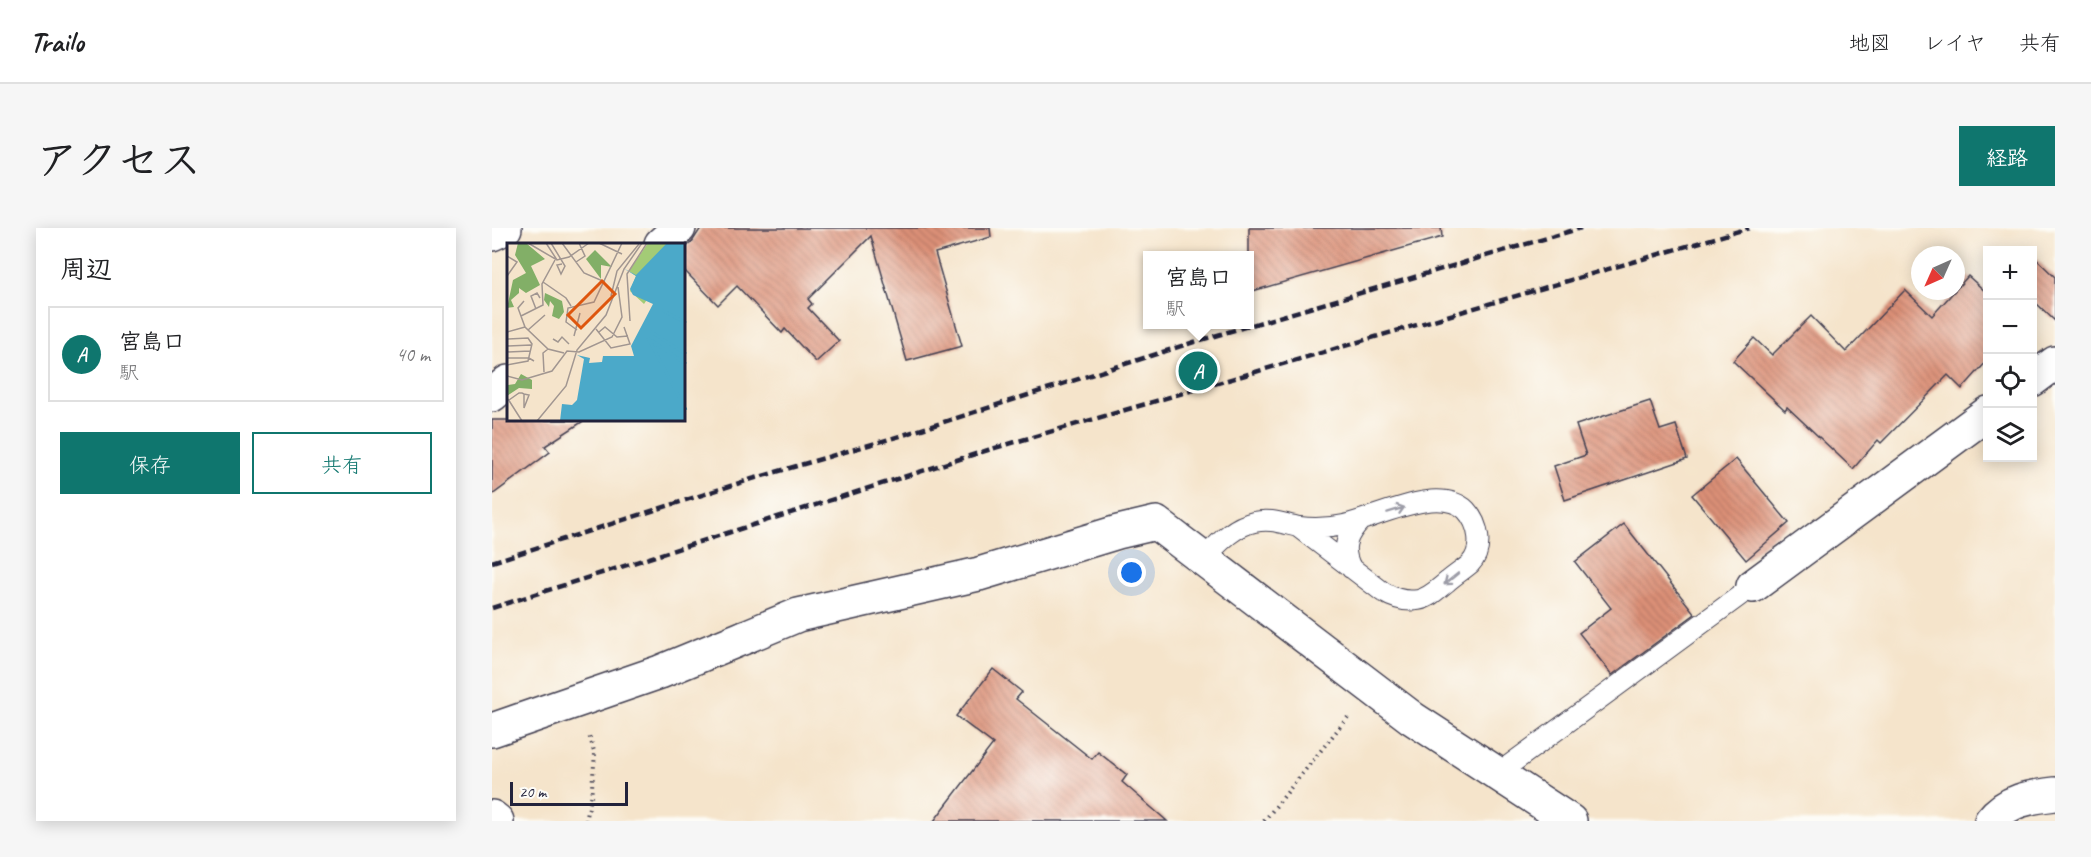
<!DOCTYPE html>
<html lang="ja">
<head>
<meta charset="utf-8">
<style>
  :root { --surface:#fff; --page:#f6f6f6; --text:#202124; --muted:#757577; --line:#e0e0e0; --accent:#0f766e }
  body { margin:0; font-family:Caveat,"Klee One",sans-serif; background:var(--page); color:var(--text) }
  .controls { position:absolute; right:18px; top:18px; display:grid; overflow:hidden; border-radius:0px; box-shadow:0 3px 15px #0003 }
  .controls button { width:54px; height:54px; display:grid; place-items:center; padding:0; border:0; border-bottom:2px solid var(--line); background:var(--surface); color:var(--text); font:30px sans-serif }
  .compass { position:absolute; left:1419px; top:18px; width:54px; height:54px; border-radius:50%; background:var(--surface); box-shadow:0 3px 15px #0003; rotate:225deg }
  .scale { position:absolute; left:18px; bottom:15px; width:118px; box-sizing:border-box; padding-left:6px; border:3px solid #22223b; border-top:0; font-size:16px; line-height:21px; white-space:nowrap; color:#22223b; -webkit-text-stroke:4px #fdfcf7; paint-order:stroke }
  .you { position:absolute; left:640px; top:345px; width:21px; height:21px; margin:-15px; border:4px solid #fff; border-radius:50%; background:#1a73e8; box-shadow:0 0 0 9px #1a73e833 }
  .badge { display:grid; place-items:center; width:39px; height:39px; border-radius:50%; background:var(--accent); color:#fff; font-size:20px; font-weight:700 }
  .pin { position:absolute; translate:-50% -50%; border:3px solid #fff; box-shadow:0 2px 6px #0006 }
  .popup { position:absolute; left:651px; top:23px; width:111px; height:78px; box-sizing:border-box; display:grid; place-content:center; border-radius:0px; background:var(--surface); filter:drop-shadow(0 2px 4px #0005); font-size:20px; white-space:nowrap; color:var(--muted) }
  .popup b { font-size:22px; color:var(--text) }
  .popup::after { content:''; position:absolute; left:50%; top:100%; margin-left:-12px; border:12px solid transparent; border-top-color:var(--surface) }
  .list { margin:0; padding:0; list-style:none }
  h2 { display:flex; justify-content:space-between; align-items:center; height:78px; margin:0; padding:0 24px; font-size:26px }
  h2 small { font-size:20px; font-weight:400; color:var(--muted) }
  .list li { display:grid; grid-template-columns:39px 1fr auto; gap:18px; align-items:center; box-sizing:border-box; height:96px; margin:0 12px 12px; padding:0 12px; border:2px solid var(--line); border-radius:0px }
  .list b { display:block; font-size:22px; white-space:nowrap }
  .list p { margin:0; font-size:20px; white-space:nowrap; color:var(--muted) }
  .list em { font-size:20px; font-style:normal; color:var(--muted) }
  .actions { display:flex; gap:12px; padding:18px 24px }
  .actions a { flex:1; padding:14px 0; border:2px solid var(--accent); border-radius:0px; text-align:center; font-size:21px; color:var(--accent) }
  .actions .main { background:var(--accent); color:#fff }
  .icon { flex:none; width:33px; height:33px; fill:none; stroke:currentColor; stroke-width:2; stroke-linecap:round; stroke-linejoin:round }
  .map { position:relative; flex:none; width:1563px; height:593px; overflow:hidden; border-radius:0px }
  header { display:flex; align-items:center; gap:36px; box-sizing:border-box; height:84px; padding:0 30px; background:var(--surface); border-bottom:2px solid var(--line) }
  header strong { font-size:28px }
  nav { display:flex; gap:33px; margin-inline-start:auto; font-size:21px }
  .intro { display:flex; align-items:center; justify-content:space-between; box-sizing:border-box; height:144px; padding:0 36px }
  h1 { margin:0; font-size:42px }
  .button { padding:15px 27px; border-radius:0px; background:var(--accent); color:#fff; font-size:21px; font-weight:700 }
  main { display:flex; gap:36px; padding:0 36px }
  aside { flex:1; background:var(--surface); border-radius:0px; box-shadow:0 3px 15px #0003 }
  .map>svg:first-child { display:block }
  .building { fill:url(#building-back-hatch) }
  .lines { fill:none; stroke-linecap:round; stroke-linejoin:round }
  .service-casing { stroke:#423f51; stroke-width:22 }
  .minor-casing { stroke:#423f51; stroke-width:36 }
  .tertiary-casing { stroke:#423f51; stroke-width:36 }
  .trunk-casing { stroke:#423f51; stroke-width:36 }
  .path { stroke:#423f51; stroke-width:4; stroke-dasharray:1.5 4.5; stroke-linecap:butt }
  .service { stroke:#fff; stroke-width:20 }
  .minor { stroke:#fff; stroke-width:33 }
  .tertiary { stroke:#fff; stroke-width:33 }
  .trunk { stroke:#fff; stroke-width:33 }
  .rail { stroke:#22223b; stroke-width:4.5; stroke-dasharray:9 4.5; stroke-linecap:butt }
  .oneway { stroke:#9c9ca7 }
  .inset-river { fill:none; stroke:#4ba9c9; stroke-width:3 }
  .inset-road { fill:none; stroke:#a19691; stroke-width:1.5 }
  .view { fill:#de560e; fill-opacity:0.15; stroke:#de560e; stroke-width:3 }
  .inset-edge { fill:none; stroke:#22223b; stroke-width:3 }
</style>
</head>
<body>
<header>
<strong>Trailo</strong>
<nav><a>地図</a><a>レイヤ</a><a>共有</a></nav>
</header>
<div class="intro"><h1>アクセス</h1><a class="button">経路</a></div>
<main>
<aside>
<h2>周辺<small></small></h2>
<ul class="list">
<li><span class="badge">A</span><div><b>宮島口</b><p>駅</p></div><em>40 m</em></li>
</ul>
<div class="actions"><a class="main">保存</a><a>共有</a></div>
</aside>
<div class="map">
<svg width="1563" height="593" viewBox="0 0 1563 593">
  <defs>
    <pattern id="building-back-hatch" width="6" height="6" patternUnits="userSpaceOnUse" patternTransform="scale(1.5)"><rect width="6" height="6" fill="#dc9077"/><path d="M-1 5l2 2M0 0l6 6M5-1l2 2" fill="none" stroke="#b27563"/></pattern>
  </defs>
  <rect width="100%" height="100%" fill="#fdfcf7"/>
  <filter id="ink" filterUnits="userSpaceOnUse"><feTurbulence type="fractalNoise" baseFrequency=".0167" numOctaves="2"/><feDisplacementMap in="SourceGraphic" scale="12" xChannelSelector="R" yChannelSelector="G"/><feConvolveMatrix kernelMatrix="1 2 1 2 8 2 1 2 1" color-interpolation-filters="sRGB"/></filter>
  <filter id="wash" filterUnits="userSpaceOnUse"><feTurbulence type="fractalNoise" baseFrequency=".008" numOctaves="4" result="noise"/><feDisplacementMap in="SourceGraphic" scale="24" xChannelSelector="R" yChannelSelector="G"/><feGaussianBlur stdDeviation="1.35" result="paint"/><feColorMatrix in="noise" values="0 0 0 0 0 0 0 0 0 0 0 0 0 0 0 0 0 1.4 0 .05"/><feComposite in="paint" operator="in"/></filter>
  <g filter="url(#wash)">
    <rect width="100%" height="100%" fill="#f5e4cb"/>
    <g id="blocks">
      <path class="building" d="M209,0H498L499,9L443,25L470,118L415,133L379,8L316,71L320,76L316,80L347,113L324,134L293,101L290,105L245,58L226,77L192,42V21L200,14Z
        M757,0H949L950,9L757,64Z
        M1540,27L1563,49V93L1543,74L1540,78Z
        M1476,48L1494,64L1496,63V132L1470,161L1456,147L1389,215L1386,212L1361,241L1295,179L1293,182L1241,133L1262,110L1280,127L1319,88L1354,124L1413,62L1440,88Z
        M1158,173L1168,202L1184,197L1195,231L1073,272L1062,238L1094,227L1084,197Z
        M0,192H93L53,218L58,224L0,267Z
        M1244,231L1297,295L1254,332L1200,267Z
        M1132,296L1203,386L1120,447L1087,405L1119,380L1083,334Z
        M501,441L530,464L524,471L600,531L606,524L635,547L630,554L675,593H442L501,516L464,488Z"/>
    </g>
  </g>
  <g filter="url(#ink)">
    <use href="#blocks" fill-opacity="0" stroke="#423f51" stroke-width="1.5"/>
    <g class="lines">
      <g class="service-casing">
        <path id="service" d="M711,331C726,316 740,299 762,294C780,290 791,296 807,299C822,301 838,300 852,297C885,290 946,256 974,282C987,296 992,321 978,336C971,342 963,347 956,353C947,360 938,370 926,372C914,374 901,370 891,364L806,299
          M859,340C849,320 854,308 869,292
          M1005,546L1261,358"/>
      </g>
      <g class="minor-casing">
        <path id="minor" d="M169,16L187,0
          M1540,152L1563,135
          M0,167L16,154
          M1261,358L1496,185
          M253,409L306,387L487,346L626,304L664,295L920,490L1078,593
          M0,589L5,593
          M1499,593C1515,572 1538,569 1563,566"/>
      </g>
      <g class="tertiary-casing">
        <path id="tertiary" d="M0,502L168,444L253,409"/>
      </g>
      <g class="trunk-casing">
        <path id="trunk" d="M0,6L13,0"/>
      </g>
      <path class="path" d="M94,593L99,570L103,526L97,507
        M772,593L856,489"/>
      <use href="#service" class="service"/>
      <use href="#minor" class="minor"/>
      <use href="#tertiary" class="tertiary"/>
      <use href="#trunk" class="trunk"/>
      <path class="rail" d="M0,334L260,251L408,208L702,114L1089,0
        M0,380L496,222L1257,0"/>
    </g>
    <defs><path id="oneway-shaft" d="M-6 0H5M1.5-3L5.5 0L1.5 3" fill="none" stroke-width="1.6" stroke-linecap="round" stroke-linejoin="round" transform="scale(1.5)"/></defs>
    <g class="oneway">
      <use href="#oneway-shaft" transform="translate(904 282) rotate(-17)"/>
      <use href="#oneway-shaft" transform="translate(959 351) rotate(141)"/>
    </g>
  </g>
  <g transform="translate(15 15)">
    <rect width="178" height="178" fill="#f5e4cb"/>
    <path d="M11,0H19L38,16L24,23L33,42L19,50L12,45V50L4,57L7,64L0,65L6,37L19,30L8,12ZM88,7L105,24L94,22V36L79,16ZM38,50L55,58L57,69L52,76L45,73L47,63L43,58L42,64L37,57ZM14,131L25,137V146L12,145L0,153V142L8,141Z" fill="#82af67"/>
    <path d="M141,0H178L137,61L123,48L129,33L122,28Z" fill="#a3cb76"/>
    <path d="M160,0H178V178H53L55,161L65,162L70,157L77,116L70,112L83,115L82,120L95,119L96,113H127L124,103L146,61L126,52L123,46L129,33L116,25L129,32Z" fill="#4ba9c9"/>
    <path class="inset-river" d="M155,67L179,80M144,89L179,111M141,95L179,167M142,96L179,121"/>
    <path class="inset-road" d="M21,0L50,17L62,14L82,0M39,0L50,17M44,0L58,23L54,31L50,22L55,21M55,0L77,30L98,39M92,0L115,11M0,13L10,19L0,33M69,19L78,13L72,0M36,39L59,55L64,63M104,53L110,28L132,1M17,58L11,65L18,84L41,106L57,110M29,66L24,53L30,50L33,55M14,73L36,62L35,41L48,17M123,78L120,31L140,0M0,85V108M89,86L104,105L123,101L117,84M21,87L38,72M70,87L59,79L61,65L87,59L115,0M0,89L18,84M92,89L98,84L110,94L121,93M67,93L73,70M46,96L51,99L55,94L62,101M0,103L24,102M0,109L23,108M0,115H22L27,118M0,122L21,118L25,101L21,95L1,96M37,129L36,110L41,106M0,133L15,137L45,128L60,108L72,109L105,94L115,74L111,44M1,156L15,178M2,157L12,150H15L17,151L22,152L17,165V151M30,178L59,143L70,107L99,72L117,26L135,0"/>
    <path class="view" d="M95,38L108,51L74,85L61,72Z"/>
    <rect width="178" height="178" class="inset-edge"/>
  </g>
</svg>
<div class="controls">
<button>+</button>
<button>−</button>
<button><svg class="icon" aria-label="locate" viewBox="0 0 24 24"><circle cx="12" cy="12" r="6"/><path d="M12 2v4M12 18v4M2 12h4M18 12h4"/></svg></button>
<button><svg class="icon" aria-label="layers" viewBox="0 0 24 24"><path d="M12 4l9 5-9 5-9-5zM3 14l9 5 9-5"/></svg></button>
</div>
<svg class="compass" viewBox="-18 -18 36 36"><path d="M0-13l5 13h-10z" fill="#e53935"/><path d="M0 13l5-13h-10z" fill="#757577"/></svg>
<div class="scale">20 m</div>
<div class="you"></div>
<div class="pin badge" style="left:706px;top:143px">A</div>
<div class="popup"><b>宮島口</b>駅</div>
</div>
</main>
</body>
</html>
